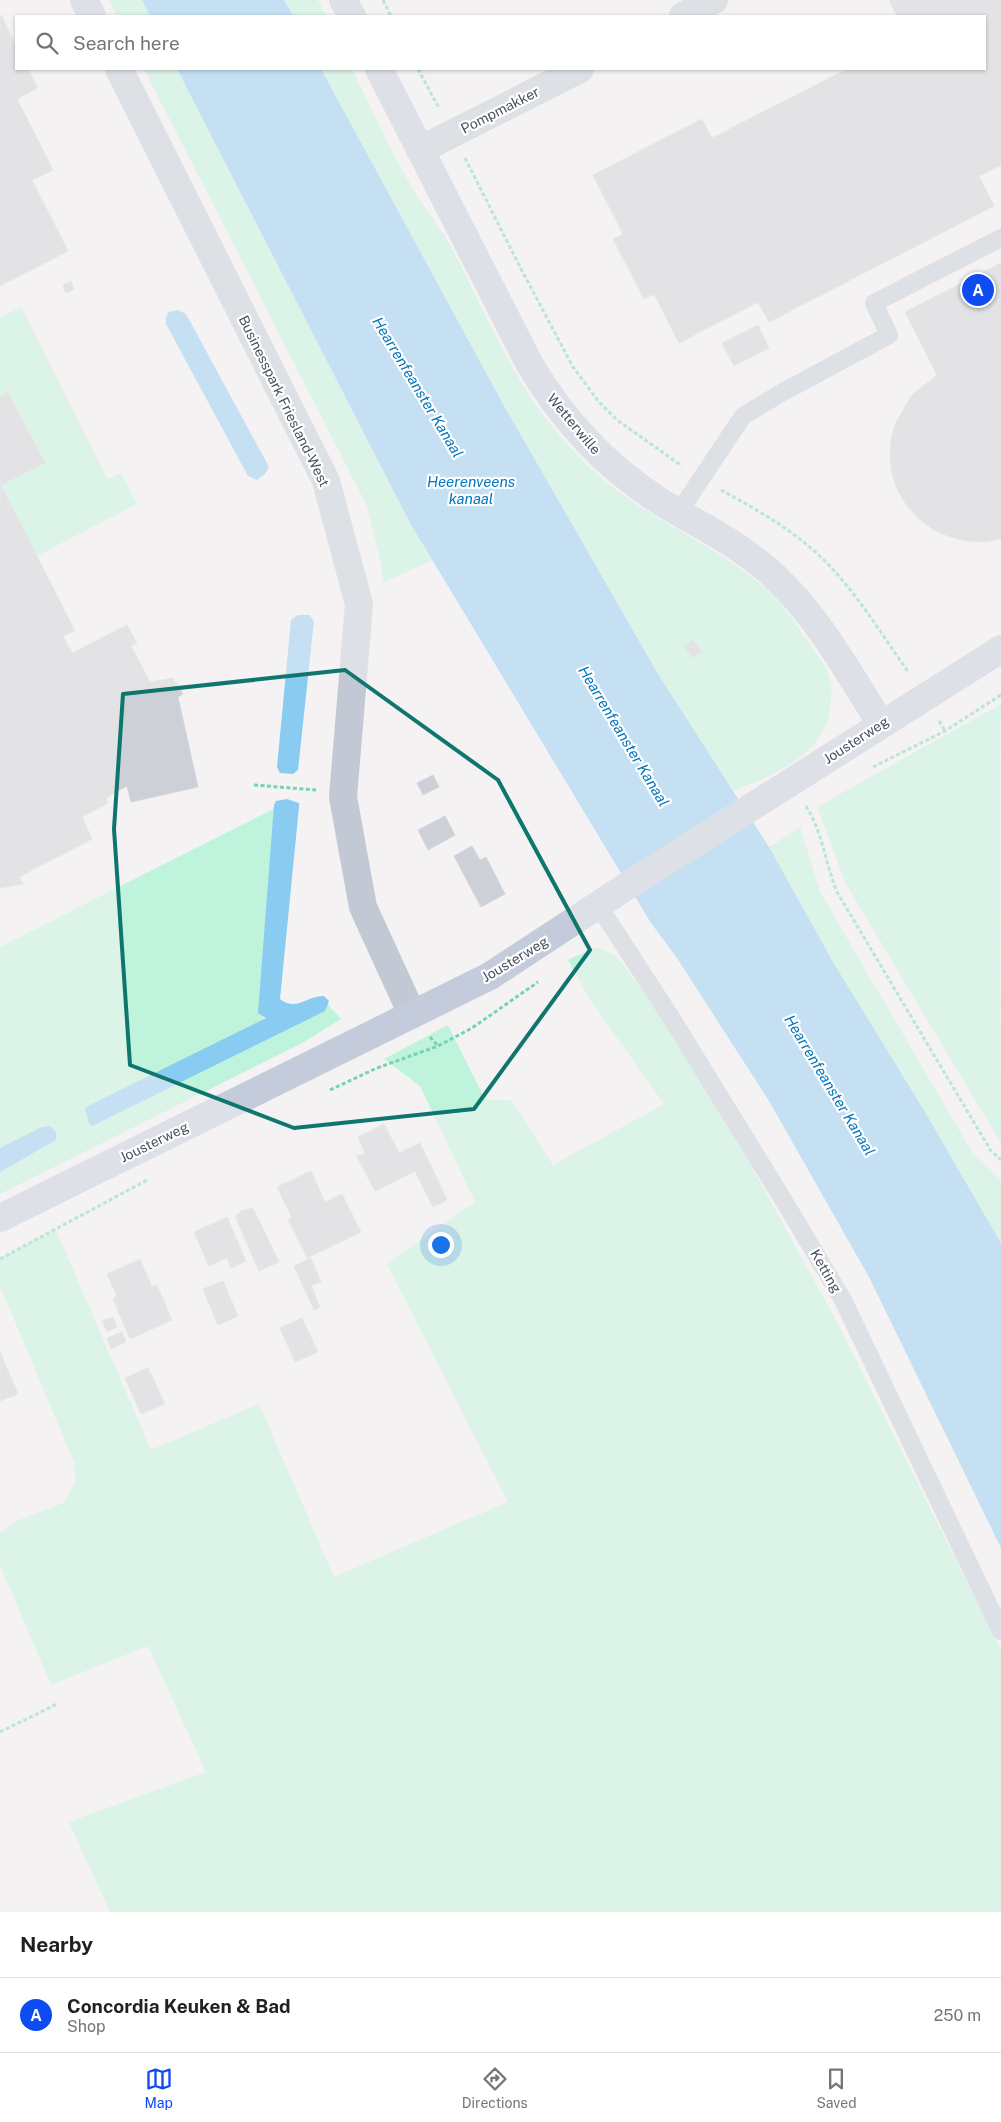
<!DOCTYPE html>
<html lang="en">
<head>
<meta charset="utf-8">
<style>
  :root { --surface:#fff; --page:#f2f2f2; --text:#202124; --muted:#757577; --line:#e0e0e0; --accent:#0e4cf2 }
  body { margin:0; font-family:"Public Sans",sans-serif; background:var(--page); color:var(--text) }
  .you { position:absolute; left:440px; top:1244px; width:18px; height:18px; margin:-12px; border:4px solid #fff; border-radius:50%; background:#1a73e8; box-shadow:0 0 0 8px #1a73e833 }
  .badge { display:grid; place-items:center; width:32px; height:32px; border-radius:50%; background:var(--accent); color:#fff; font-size:16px; font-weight:700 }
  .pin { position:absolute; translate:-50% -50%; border:2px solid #fff; box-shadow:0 1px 5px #0006 }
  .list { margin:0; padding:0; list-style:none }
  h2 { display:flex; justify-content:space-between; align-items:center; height:65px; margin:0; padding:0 20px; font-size:21px }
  h2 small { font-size:16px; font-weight:400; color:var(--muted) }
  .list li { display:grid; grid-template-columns:32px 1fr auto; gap:15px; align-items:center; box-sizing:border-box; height:75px; padding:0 20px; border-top:1px solid var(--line) }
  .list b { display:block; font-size:19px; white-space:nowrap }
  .list p { margin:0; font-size:16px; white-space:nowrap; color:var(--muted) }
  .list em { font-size:16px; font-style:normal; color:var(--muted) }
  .icon { flex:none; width:28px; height:28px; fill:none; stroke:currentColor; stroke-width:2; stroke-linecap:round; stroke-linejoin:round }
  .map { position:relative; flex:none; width:1001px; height:1912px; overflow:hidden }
  .search { position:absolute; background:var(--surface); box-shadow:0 1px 4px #0004; left:15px; right:15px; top:15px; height:55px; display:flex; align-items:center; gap:12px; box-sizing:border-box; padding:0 18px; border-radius:0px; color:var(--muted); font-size:19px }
  .sheet { height:140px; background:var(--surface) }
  nav { display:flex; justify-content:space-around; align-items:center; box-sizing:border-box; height:70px; border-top:1px solid var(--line); background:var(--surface); font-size:14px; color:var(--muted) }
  nav a { display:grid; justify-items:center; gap:2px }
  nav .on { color:var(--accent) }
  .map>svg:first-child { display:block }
  .green { fill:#bff3dc }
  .water { fill:#8acbf2 }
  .building { fill:#ced0d7; stroke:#d6d7de }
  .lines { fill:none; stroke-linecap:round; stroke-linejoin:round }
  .path { stroke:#75d4b5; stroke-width:3; stroke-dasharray:4 2.5; stroke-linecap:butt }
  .lane { stroke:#c2c9d4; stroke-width:18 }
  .street { stroke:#c2c9d4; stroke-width:28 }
  .secondary { stroke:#c4cbdb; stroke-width:28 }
  .marked { fill:none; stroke:#0f766e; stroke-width:4; stroke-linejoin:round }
  .labels { text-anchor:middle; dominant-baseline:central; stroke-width:4.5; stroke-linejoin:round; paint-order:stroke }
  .street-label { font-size:14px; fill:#485161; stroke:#fff }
  .water-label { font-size:15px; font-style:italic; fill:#0375ba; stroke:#fff }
</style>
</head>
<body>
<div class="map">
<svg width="1001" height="1912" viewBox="0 0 1001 1912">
  <rect width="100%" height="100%" fill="#f4f2f2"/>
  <path class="green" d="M109,0H142L150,16H117Z
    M284,0H318L326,16H293Z
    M144,69H177L410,523L432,560L383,583L381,563L367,506Z
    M321,69H352C372,109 390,150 413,189C424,208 439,225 450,245C479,299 503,359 539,409C553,429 570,447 586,464C641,519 718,543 774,596C785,607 794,622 803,635C813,648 826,664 830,680C833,689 831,699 830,708C824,756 772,775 733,791L658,674L503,404Z
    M21,307L107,479L121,473L137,504L0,575V318Z
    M1001,704L1000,751L1001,1143L845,882L817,807Z
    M281,805L262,1032L325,1001L341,1019L304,1042L0,1194V947Z
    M800,827L820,892L972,1152L1001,1180V1243L925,1112L833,962L769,847Z
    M596,947L615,955L642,989L717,1104L838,1324L1001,1650V1912H110L69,1822L206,1772L148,1646L51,1685L0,1565V1533L17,1521L63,1503L76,1481L74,1462L0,1286V1258L56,1230L151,1450L259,1404L334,1577L508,1502L387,1264L475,1202L420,1086L384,1059L448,1025L485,1099L512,1101L553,1165L664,1104L591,1001L568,960Z"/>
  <path class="water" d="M142,0H284L293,16H150Z
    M177,69H321L503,404L658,674L769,847L833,962L925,1112L1001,1243V1548L869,1277L769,1101L677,958L651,923L410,523Z
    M178,310L186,314L269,467L265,474L257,480L248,476L166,324V317L169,312Z
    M298,615H309L314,621L298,770L293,774L280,773L277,767L291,620Z
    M287,799L299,803V807L280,999C297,1012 306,996 324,996L329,1001L325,1011L92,1126L89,1123L85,1109L88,1106L266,1018L258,1013L274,805L276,801Z
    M50,1126L56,1133V1140L0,1172V1148L42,1127Z"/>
  <path class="building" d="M889,0H1001V165L979,176L994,206L769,322L758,302L679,343L654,294L644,299L613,239L623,234L593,175L702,119L712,138L847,69H985V16H897Z
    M4,14L2,17L16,46V69H28L38,88L17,99L53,170L32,180L68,251L0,286V17Z
    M1001,263V539L985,542L967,541L950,537L934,530L919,519L907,506L898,491L892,474L890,457L891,440L895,424L912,395L937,375L905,312Z
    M71,281L74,289L66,293L63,285Z
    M758,325L769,348L734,366L722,343Z
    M8,392L45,463L1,485L75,631L63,636L72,653L127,625L137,643L131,646L150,682L174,678V683L176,682L183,694L178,697L198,787L131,802L127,786L106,798L108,803L82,817L92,839L19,877L23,884L0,888V397Z
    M693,640L701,652L692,658L684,646Z
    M433,775L439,787L423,795L417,783Z
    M445,816L455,835L428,850L418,830Z
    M472,846L480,860L486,857L505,894L481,907L454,856Z
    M384,1124L399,1153L420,1143L435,1174L420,1181L415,1171L375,1191L356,1155L358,1156L365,1153L358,1137Z
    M311,1171L325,1202L342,1194L361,1232L307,1258L288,1220L292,1218L277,1187Z
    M435,1174L447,1200L433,1207L420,1181Z
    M253,1208L279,1262L259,1271L235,1216L239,1214L241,1211Z
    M227,1217L246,1261L231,1268L227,1258L209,1266L194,1232Z
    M311,1258L321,1282L311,1286L320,1307L314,1310L294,1266Z
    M140,1259L152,1287L157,1285L172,1320L130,1339L113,1299L117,1296L107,1274Z
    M223,1281L238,1316L218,1325L203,1289Z
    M113,1317L117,1327L107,1332L102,1321Z
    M302,1318L318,1352L295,1362L280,1328Z
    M122,1332L126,1342L111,1349L107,1338Z
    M0,1352L18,1394L0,1401Z
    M148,1368L165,1404L141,1414L125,1378Z"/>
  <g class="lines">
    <path class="path" d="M383,0L391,16
      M418,69L439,108
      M465,158L520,267L573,367L599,402L617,420L682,466
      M721,490C758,510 796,532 826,562C858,595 882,635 909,673
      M939,721L945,731
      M873,767L945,731L1001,695
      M254,785L316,790
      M806,806C823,833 825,863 837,892L991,1151L1001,1160
      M430,1037L438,1046
      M330,1090L377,1068L438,1046L472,1028L538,982
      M0,1259L149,1179
      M0,1732L57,1704"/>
    <path class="lane" d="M679,512L743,416L783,392L889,335L874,303L1001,238
      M598,905L672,1019L784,1201L843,1300L1001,1631"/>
    <path class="street" d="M84,0L92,16
      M683,16L714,0
      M119,69L326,481L359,604L343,797L363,907L412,1014
      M420,150L580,69"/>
    <path class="secondary" d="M343,0L352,16
      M379,69L529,363C561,418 604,465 658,500C696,524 739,543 772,574C818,616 848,672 881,724
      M0,1218L490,976L627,886L1001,649"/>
  </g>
  <path d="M0 0H1001V1912H0ZM345,670L498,780L590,950L474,1109L294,1128L130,1065L114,829L123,694Z" fill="#f4f2f2" fill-opacity=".55" fill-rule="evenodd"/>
  <path class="marked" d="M345,670L498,780L590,950L474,1109L294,1128L130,1065L114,829L123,694Z"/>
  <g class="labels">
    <g class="street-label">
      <text transform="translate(500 110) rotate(-27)">Pompmakker</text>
      <text transform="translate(284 401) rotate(64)">Businesspark Friesland-West</text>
      <text transform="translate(574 424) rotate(50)">Wetterwille</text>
      <text transform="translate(856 740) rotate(-33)">Jousterweg</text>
      <text transform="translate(515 959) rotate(-31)">Jousterweg</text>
      <text transform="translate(154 1142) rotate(-26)">Jousterweg</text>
      <text transform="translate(826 1271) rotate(60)">Ketting</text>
    </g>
    <g class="water-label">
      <text transform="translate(418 387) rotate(59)">Hearrenfeanster Kanaal</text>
      <text x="471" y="481">Heerenveens<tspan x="471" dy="17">kanaal</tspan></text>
      <text transform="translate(624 736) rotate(59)">Hearrenfeanster Kanaal</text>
      <text transform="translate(830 1085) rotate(59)">Hearrenfeanster Kanaal</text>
    </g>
  </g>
</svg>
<div class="you"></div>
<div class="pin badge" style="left:978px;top:290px">A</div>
<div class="search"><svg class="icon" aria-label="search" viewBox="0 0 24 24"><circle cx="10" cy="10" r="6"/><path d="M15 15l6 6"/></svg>Search here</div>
</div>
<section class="sheet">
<h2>Nearby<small></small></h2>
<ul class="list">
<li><span class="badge">A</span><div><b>Concordia Keuken &amp; Bad</b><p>Shop</p></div><em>250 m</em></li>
</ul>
</section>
<nav>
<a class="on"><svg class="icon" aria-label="map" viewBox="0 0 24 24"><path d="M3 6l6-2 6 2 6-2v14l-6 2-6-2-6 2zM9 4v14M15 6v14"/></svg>Map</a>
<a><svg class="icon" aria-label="directions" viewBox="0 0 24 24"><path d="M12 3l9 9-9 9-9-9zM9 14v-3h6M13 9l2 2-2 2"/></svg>Directions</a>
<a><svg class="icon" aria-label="saved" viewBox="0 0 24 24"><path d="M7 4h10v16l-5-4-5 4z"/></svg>Saved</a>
</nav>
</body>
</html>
